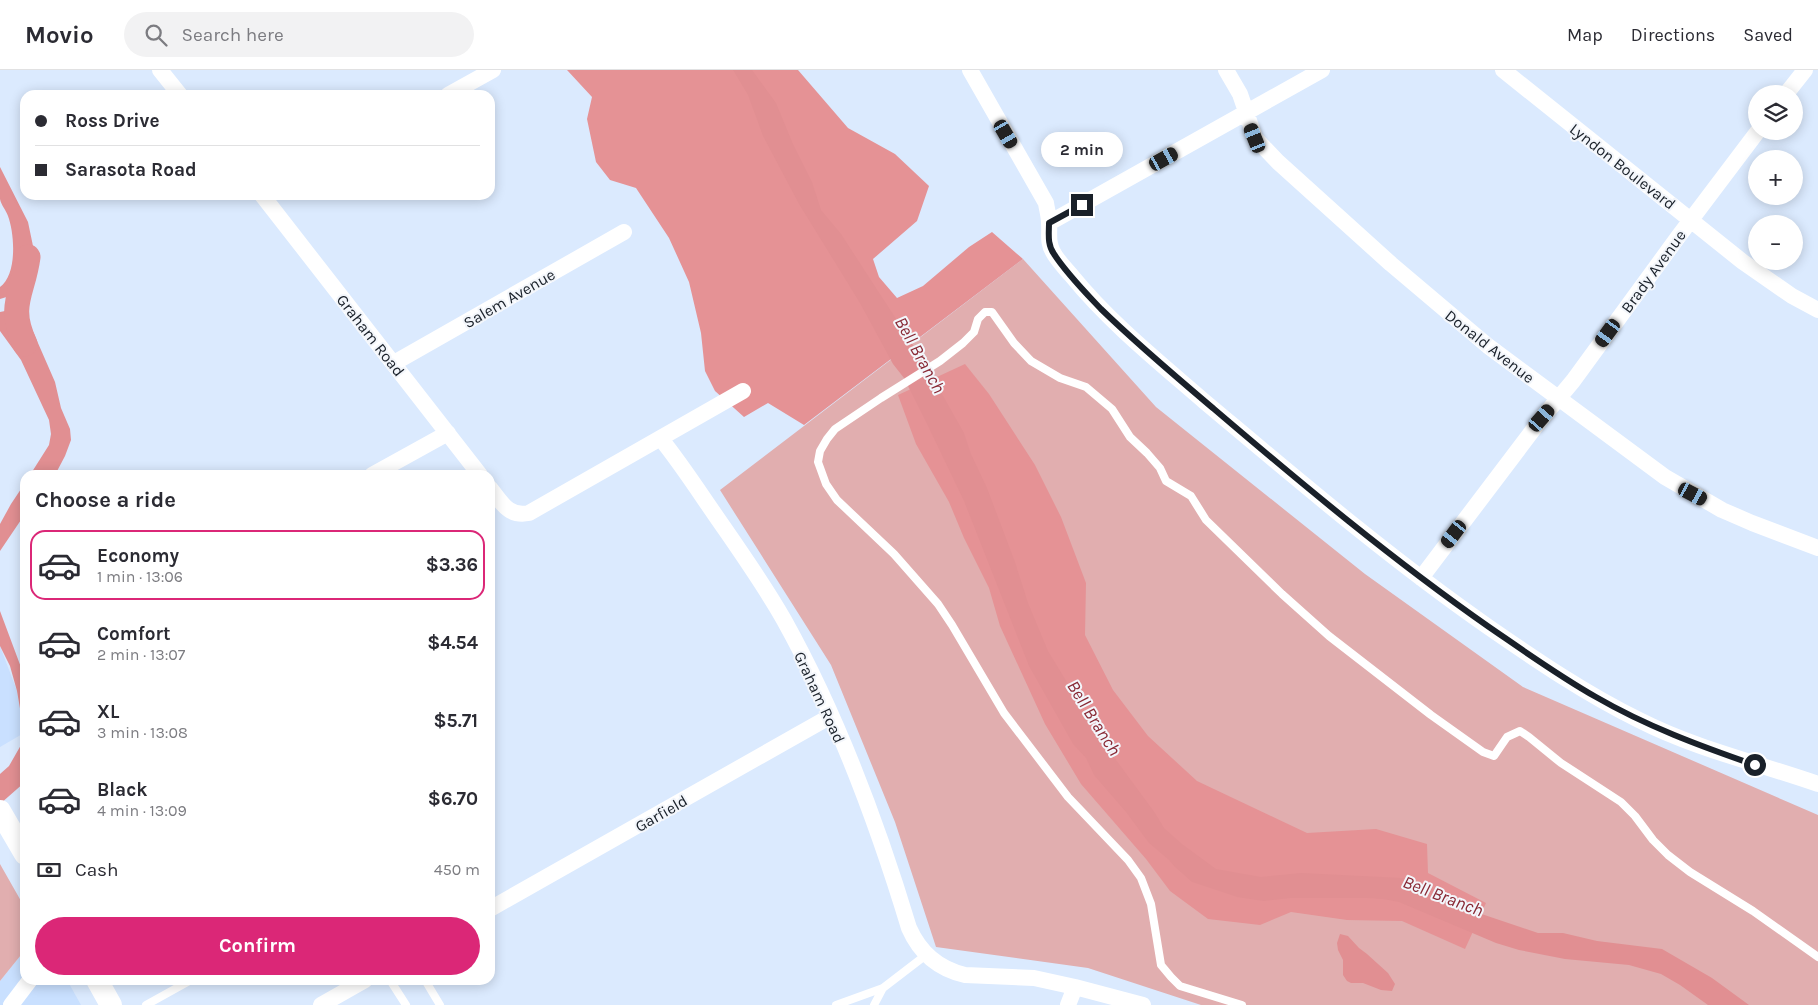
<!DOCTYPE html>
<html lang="en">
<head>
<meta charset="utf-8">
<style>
	body { margin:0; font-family:Karla,sans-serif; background:#f2f2f3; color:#2b2b33; height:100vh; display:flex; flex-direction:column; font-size:19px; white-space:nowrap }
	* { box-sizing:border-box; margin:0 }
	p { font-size:16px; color:#7c7c81 }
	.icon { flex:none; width:28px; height:28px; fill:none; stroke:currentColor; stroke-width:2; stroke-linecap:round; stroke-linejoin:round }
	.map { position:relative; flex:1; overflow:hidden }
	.panel { position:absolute; left:20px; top:400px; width:475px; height:515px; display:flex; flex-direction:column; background:#fff; border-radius:15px; box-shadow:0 2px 12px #0003 }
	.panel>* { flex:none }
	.guide { position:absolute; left:20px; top:20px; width:475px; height:110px; border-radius:15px; box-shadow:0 2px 12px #0003; display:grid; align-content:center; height:110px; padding:0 15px; background:#fff }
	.fabs { position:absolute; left:1748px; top:15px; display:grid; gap:10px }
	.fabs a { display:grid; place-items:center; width:55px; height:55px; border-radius:50%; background:#fff; box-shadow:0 2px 12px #0003; font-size:25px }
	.end { position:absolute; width:22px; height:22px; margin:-11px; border:6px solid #192029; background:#fff; box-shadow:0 0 0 2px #fff }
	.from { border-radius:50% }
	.bubble { position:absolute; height:35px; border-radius:18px; background:#fff; box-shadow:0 2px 12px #0003; font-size:16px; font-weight:700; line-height:35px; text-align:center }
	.car { position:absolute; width:15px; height:30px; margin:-15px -8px; border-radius:6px; box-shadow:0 0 4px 1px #0007; background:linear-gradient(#222 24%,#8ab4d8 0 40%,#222 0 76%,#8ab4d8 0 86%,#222 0) }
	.guide b { display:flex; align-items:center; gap:18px; height:48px; font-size:19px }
	.guide b+b { border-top:1px solid #e1e1e2 }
	.guide i { width:12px; height:12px; background:#2b2b33 }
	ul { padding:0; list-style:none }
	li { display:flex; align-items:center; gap:15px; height:70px; margin:0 10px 8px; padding:0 5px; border:2px solid transparent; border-radius:15px }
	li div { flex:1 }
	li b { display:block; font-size:19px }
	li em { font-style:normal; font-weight:700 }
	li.selected { border-color:#db2777 }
	li>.icon { width:45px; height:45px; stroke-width:1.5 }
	h2 { padding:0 15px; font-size:22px; line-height:60px }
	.pay { display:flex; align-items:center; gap:12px; height:55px; padding:0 15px; font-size:19px }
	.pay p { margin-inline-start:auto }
	.primary-button { display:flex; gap:10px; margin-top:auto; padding:10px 15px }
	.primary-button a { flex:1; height:58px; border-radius:30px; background:#db2777; color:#fff; font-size:20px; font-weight:700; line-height:58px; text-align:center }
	header { display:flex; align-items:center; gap:30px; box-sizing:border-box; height:70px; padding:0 25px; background:#fff; border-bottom:1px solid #e1e1e2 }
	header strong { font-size:24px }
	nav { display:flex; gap:28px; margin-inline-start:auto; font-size:18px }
	.search { width:350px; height:45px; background:#f2f2f3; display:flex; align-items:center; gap:12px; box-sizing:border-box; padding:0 18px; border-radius:28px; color:#7c7c81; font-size:19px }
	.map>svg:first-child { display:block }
</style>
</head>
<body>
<header>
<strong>Movio</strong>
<div class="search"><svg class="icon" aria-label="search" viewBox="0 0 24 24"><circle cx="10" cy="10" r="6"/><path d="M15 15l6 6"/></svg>Search here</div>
<nav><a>Map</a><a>Directions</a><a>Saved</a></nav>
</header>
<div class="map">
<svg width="1818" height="935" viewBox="0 0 1818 935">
	<rect width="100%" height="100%" fill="#dbeafe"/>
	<path fill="#c9e0ff" d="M0 576 17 621 24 663 0 677Z
		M25 880V910H67L81 935H0V911Z"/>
	<path fill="#e1aeaf" d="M1023 189 1156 337 1365 504 1523 617 1818 745V935H1201L1088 898 936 877 895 752 831 595 720 420Z
		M0 794 25 838V880L0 911Z"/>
	<path fill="#e59295" d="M567 0H798L848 58 895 84 929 116 917 151 873 189 879 207 897 228 923 216 969 177 992 162 1023 189 804 355 768 333 744 347 715 321 705 301 701 263 689 212 669 168 636 118 610 110 596 92 587 49 592 27Z
		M965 294 989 324 1035 395 1061 447 1086 513 1085 565 1113 620 1148 666 1197 711 1307 763 1376 759 1427 774 1428 803 1486 833 1465 879 1402 851 1347 850 1291 842 1260 855 1208 849 1170 821 1146 789 1081 714 1045 654 1000 556 989 518 964 468 949 432 916 374 898 325Z"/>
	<path fill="#e18f92" d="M733 0H752L776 33 793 74 812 112 821 140 841 164 924 292 964 363 971 384 987 418 1015 492 1028 533 1048 581 1079 632 1094 660 1155 743 1164 758 1182 774 1216 799 1261 807 1301 803 1402 808 1422 813 1438 821 1446 832 1538 863H1563L1597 871 1662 879 1712 908 1749 935H1708L1680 915 1661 904 1629 895 1565 889 1519 880 1496 873 1399 832 1383 829 1367 828H1291L1264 831 1237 827 1192 812 1175 797 1169 790 1149 773 1126 742 1094 705 1086 688 1073 674 1029 596 964 431 928 356 904 308 893 294 860 233 799 134 763 66 748 25Z
		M0 97 28 152 33 176 34 199 25 217 13 225 0 229V217C17 205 15 165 8 146 6 140 1 135 0 129 0 118 0 107 0 97Z
		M10 240 20 242 31 257 55 312 61 338 70 359 71 370 65 386 55 405H30L49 375 51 364 49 350 21 290 0 261V242Z
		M25 413V444L0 481V454L11 434Z
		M0 541 25 608V712L0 734V704L9 696 25 668 17 621 10 596 0 576Z
		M1340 864 1348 866 1359 878 1367 884 1388 903 1395 914 1392 921 1381 920 1363 913H1351L1347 911 1343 905V890L1338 880 1337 873Z"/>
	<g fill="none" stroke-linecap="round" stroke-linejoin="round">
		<path stroke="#e18f92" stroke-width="25" d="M25 274C7 235 23 224 28 187"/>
		<path stroke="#fff" stroke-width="8" d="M390 910 406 935
			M425 910 440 935
			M146 935 191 910
			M836 935 883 918 926 885
			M874 935 883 918
			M1242 935 1180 916 1171 907 1161 895 1151 834 1141 808 1128 790 1068 727 1004 643 952 555 938 534 894 484 837 430 826 414 818 392 820 381 827 369 835 359 881 328 940 291 963 273 974 262 978 249 985 242H992L1014 273 1031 291 1060 308 1086 317 1112 339 1130 367 1147 383 1160 398 1166 411 1191 426 1206 450 1282 524 1329 566 1431 645 1483 682 1494 686 1507 667 1520 661 1529 667 1561 693 1621 732 1635 746 1653 770 1668 785 1690 802 1753 841 1818 887"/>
		<path stroke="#fff" stroke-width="16" d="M160 0 180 25
			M970 0 1046 133C1047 140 1049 146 1049 153 1050 164 1047 172 1053 182 1057 190 1065 198 1071 205 1110 253 1159 292 1205 332 1297 409 1388 487 1487 556 1536 590 1586 624 1639 650 1696 679 1758 693 1818 714
			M1226 0 1240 24 1255 68 1278 92 1391 194 1488 276 1665 407 1722 440 1752 453 1818 478
			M1503 0 1743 192 1792 226 1818 240
			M1786 24 1805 0
			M448 25 493 0
			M262 125 480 405
			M1049 153 1322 0
			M394 293 624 162
			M661 369C678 390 694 414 709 436 735 474 762 511 784 550 838 647 877 752 909 858 920 883 939 899 965 905L1034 908 1075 917 1143 935
			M372 405 448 363
			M490 418C502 433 508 447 529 443L743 321
			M1421 508 1542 348 1573 311 1678 167 1758 61
			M490 839 831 646
			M11 935 30 910
			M321 935 365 910
			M1068 935 1075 917"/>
		<path stroke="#fff" stroke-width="22" d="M0 741 25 784
			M97 910 111 935"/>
	</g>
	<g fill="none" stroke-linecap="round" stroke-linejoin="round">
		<path stroke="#192029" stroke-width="6" d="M1082 135 1049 153C1049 164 1047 174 1054 184 1067 204 1085 222 1101 239 1137 274 1175 306 1214 339 1303 415 1393 490 1489 557 1524 581 1559 606 1596 627 1646 656 1700 676 1755 695"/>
	</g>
	<g text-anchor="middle" stroke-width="4" stroke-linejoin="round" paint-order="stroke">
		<g font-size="16" fill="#192029" stroke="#f3f6fb">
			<text transform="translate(1623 96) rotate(38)" y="6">Lyndon Boulevard</text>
			<text transform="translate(1653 201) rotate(-54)" y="6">Brady Avenue</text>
			<text transform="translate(509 228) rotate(-30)" y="6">Salem Avenue</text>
			<text transform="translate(371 265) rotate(52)" y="6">Graham Road</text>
			<text transform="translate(1490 276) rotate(38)" y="6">Donald Avenue</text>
			<text transform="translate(820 627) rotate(65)" y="6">Graham Road</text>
			<text transform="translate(661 743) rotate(-30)" y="6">Garfield</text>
		</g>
		<g font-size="18" font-style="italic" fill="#882834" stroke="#f3f6fb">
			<text transform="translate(920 285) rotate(61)" y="6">Bell Branch</text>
			<text transform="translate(1094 648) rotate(58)" y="6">Bell Branch</text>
			<text transform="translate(1443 826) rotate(21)" y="6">Bell Branch</text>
		</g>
	</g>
</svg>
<div class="fabs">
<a><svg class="icon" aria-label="layers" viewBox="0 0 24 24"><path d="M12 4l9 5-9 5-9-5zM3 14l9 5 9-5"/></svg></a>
<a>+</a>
<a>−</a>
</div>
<i class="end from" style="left:1755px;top:695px"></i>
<i class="end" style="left:1082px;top:135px"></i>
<div class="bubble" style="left:1041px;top:62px;width:82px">2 min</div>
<i class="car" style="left:1006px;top:64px;rotate:150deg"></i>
<i class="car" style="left:1255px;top:68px;rotate:338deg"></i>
<i class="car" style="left:1164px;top:89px;rotate:61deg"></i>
<i class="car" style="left:1608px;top:263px;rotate:216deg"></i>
<i class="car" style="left:1542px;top:348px;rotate:41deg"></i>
<i class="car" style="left:1693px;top:424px;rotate:118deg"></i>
<i class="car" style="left:1454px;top:464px;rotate:217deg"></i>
<div class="guide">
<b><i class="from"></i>Ross Drive</b>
<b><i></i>Sarasota Road</b>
</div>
<section class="panel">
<h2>Choose a ride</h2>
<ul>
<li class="selected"><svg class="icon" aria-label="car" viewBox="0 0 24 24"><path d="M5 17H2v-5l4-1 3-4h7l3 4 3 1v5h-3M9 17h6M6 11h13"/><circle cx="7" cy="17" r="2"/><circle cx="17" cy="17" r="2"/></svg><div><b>Economy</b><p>1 min · 13:06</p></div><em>$3.36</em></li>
<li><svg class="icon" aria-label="car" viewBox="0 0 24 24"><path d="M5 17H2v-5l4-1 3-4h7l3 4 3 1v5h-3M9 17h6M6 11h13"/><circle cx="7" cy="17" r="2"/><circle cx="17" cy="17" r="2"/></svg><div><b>Comfort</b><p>2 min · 13:07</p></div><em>$4.54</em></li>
<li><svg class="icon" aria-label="car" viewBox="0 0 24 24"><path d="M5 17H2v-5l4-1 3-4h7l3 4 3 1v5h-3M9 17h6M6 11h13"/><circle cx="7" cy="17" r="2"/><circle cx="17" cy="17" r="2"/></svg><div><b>XL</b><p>3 min · 13:08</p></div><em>$5.71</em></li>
<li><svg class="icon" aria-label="car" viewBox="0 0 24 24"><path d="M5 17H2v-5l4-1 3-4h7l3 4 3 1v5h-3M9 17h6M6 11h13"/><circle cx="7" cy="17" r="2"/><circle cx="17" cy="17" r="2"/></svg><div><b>Black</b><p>4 min · 13:09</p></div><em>$6.70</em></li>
</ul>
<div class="pay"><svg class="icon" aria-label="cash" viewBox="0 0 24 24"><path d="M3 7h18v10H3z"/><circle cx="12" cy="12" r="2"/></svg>Cash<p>450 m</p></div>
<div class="primary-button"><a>Confirm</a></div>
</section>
</div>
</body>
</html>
